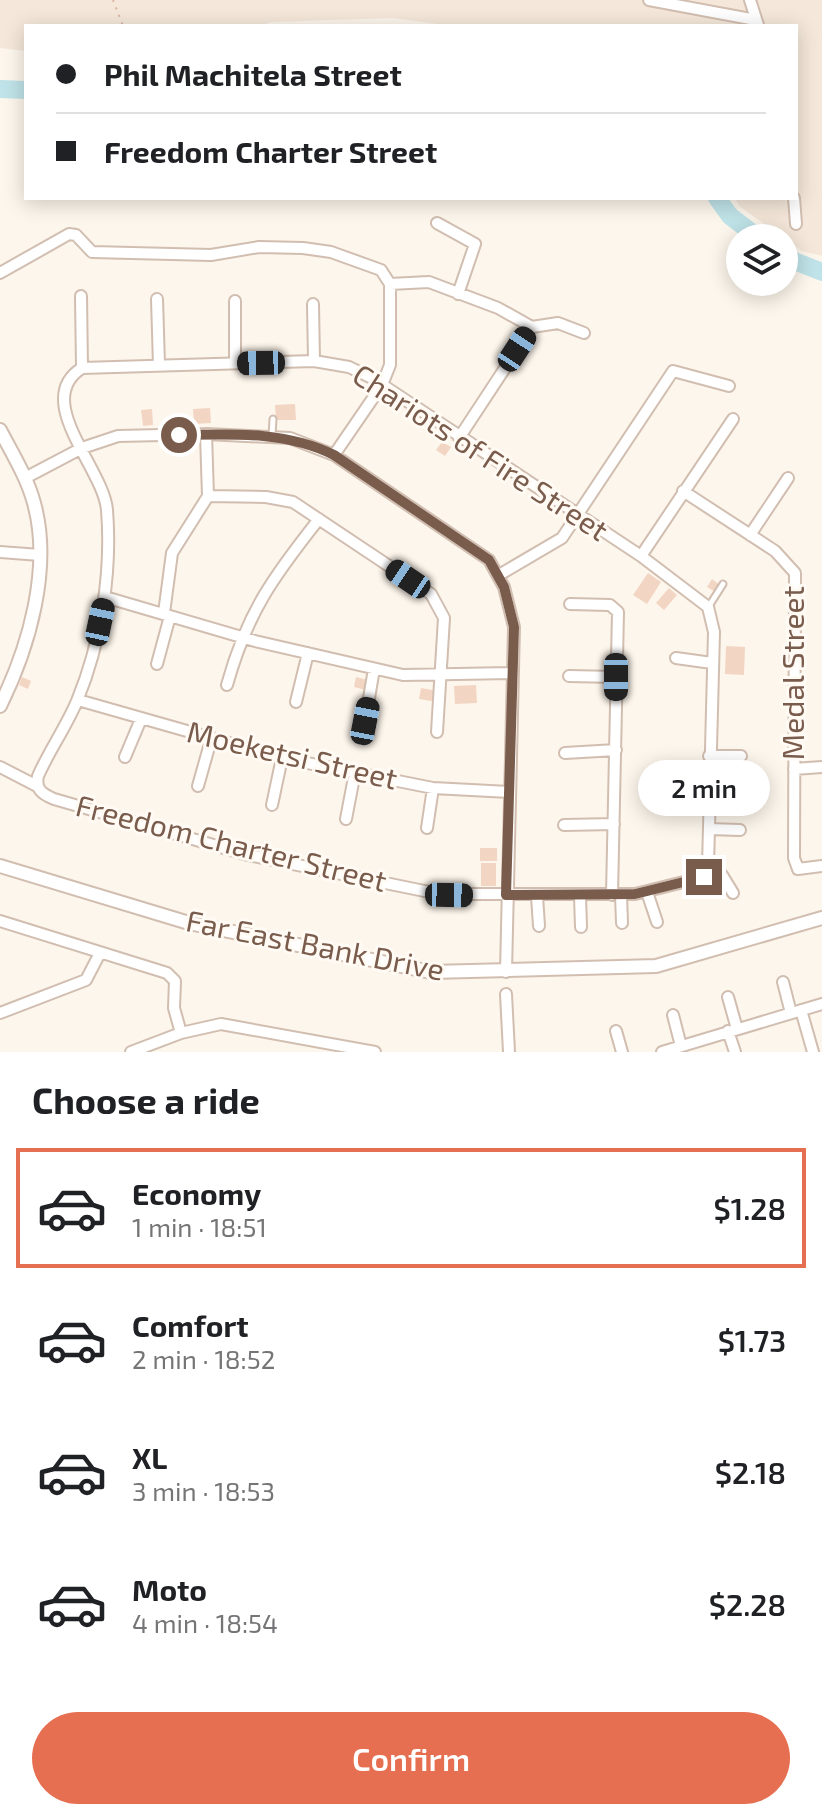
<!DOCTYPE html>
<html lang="en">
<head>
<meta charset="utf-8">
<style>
	body { margin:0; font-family:"Exo 2",sans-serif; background:#f2f2f2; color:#202124; height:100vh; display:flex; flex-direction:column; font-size:30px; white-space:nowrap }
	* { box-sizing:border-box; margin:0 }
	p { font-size:26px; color:#757577 }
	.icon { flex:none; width:44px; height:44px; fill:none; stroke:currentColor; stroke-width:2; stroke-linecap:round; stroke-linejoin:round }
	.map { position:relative; height:1052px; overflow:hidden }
	.drawer { display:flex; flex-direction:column; background:#fff; flex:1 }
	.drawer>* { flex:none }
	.hud { position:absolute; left:24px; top:24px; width:774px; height:176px; border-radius:0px; box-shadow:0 4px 20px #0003; display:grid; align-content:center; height:176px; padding:0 32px; background:#fff }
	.controls { position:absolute; left:726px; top:224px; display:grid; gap:16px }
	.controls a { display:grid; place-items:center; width:72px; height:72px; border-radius:50%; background:#fff; box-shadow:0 4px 20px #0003; font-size:40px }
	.end { position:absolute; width:36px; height:36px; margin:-18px; border:10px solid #7a5c4d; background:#fff; box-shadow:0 0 0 4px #fff }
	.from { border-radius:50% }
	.bubble { position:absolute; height:56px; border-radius:28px; background:#fff; box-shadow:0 4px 20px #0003; font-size:26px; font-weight:600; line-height:56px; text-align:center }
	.car { position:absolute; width:24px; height:48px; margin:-24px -12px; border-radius:10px; box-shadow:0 0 6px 2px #0007; background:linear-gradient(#222 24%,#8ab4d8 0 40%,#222 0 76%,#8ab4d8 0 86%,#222 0) }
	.hud b { display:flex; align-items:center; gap:28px; height:76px; font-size:30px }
	.hud b+b { border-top:2px solid #e0e0e0 }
	.hud i { width:20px; height:20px; background:#202124 }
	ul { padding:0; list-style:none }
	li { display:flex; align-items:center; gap:24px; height:120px; margin:0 16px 12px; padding:0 16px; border:4px solid transparent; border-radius:0px }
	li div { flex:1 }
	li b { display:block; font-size:30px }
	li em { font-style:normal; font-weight:600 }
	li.on { border-color:#e76f51 }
	li>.icon { width:72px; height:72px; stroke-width:1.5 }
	h2 { padding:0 32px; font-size:36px; line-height:96px }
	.button { display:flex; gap:16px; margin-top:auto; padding:16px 32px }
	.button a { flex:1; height:92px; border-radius:48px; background:#e76f51; color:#fff; font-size:32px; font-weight:600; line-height:92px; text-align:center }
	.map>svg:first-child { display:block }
</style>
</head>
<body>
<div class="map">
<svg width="822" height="1052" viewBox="0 0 822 1052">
	<rect width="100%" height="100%" fill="#fdf6ec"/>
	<path fill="#f5e8da" d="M0 0H822V256L802 251 739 206 735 198H796V26H452L392 18 270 22 261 26H26V51L0 48Z"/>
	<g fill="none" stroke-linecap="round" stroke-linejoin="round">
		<path stroke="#bfe3e8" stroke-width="18" d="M0 89 26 90
			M717 198 730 216 759 238
			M784 257 822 272"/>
	</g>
	<path fill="#f3d5c3" d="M295 404 296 420H276L275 405Z
		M210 408 211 423 194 424 193 409Z
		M152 409 153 425 143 426 141 410Z
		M442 442 451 447 445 456 436 450Z
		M648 573 661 582 647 604 633 595Z
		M712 579 721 586 717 593 707 587Z
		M669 588 677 595 664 610 656 603Z
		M726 646 745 647 744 675 725 674Z
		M22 677 31 681 28 689 19 685Z
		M356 677 368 680 366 690 354 687Z
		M476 685 477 703 455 704 454 686Z
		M421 688 439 691 437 702 419 699Z
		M480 848H497V861H480Z
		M481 863H496V886H481Z"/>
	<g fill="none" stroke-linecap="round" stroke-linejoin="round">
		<g stroke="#d1beb0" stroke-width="9">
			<path id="service" d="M272 436 273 419
				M709 606 723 584"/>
		</g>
		<g stroke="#d1beb0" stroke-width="14">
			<path id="minor" d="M649 0 756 20
				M750 0 758 25
				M794 198 796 224
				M437 223 475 244 458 294
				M0 273 69 234 76 235 92 252 211 255 259 247 303 248 331 252 381 270 390 284V365L382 385 334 455
				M390 284 429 282 498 308 532 327 558 323 584 333
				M81 296 82 368
				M157 299 159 365
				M235 301V363
				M313 304 314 361
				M314 361 349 367 372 378 641 556 708 607 714 632 708 866 704 877 635 894H439L248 855 54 799C42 794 35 789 38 776 49 751 66 727 77 701 101 643 112 573 107 510 104 469 31 400 82 368Z
				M459 438 532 327
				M25 478 82 448 118 436 206 434 290 438 334 455 489 560 504 587 514 627 506 972
				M683 491 775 551 795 573 794 858 798 869 822 866
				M208 496 266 497 293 502 431 594 444 618 437 732
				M750 535 788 478
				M0 552 40 555
				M641 556 733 419
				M499 575 562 538 673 371 729 386
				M105 597 255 641 403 675 513 673
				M570 604 610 605 618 612 612 895
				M164 613 172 553 208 496 206 434
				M676 658 712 663
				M157 664 170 616
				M569 676 616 677
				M227 685C247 613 273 577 319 519
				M78 700 282 758 433 788 509 792
				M296 702 308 653
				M365 721 374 669
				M565 753 616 750
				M709 756H741
				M125 757 141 719
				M0 767 37 786
				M794 769 822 767
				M198 786 211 740
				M709 794 741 793
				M272 805 282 758
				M346 819 355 772
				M564 825 614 824
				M427 828 433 788
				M709 829 740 830
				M706 873 722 875 733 893
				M647 892 657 922
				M621 895 622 923
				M537 896 539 926
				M580 896 581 927
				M0 921 167 973 175 981 174 1008 181 1033
				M783 982 791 1013
				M506 994 509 1052
				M728 997 737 1029
				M801 1010 813 1052
				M0 1013 86 980 100 953
				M673 1015 681 1046
				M616 1031 622 1052
				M728 1031 735 1052
				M131 1052 181 1033 221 1024 375 1052
				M662 1052 822 1004"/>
		</g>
		<g stroke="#d1beb0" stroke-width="16">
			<path id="tertiary" d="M0 430C12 453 27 477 34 503 52 568 29 647 0 706
				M0 866 189 923 431 972 656 966 822 918"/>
		</g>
		<path stroke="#d9b8a5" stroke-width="2" stroke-dasharray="2 6" stroke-linecap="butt" d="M113 0 123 26"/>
		<use href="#service" stroke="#fff" stroke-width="5"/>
		<use href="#minor" stroke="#fff" stroke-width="10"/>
		<use href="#tertiary" stroke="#fff" stroke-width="12"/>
	</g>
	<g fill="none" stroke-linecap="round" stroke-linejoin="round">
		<path stroke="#7a5c4d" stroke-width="10" d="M179 435C232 434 286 431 334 455L489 560 504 587 514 627 506 895 635 894 704 877"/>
	</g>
	<g text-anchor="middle" stroke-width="6" stroke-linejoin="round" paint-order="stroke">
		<g font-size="30" fill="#7a5c4d" stroke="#fffaf3">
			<text transform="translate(480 453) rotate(33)" y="10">Chariots of Fire Street</text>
			<text transform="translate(794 673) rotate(-90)" y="10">Medal Street</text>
			<text transform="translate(292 756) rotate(13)" y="10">Moeketsi Street</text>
			<text transform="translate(231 844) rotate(14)" y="10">Freedom Charter Street</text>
			<text transform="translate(315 946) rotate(11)" y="10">Far East Bank Drive</text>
		</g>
	</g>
</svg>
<div class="controls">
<a><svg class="icon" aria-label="layers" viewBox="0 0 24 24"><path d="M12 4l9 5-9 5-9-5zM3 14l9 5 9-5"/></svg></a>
</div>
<i class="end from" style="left:179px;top:435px"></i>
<i class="end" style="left:704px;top:877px"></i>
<div class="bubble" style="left:638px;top:760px;width:132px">2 min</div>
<i class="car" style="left:517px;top:349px;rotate:33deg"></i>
<i class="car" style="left:261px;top:363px;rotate:269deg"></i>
<i class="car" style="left:408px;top:579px;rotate:304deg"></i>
<i class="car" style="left:100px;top:622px;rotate:12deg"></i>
<i class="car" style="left:616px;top:677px;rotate:180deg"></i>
<i class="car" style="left:365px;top:721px;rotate:11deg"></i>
<i class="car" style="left:449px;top:895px;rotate:91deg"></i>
<div class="hud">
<b><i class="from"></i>Phil Machitela Street</b>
<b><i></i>Freedom Charter Street</b>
</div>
</div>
<section class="drawer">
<h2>Choose a ride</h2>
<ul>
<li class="on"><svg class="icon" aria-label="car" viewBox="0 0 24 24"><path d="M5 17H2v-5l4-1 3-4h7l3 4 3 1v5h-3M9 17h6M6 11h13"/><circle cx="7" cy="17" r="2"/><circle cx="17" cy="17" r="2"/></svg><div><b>Economy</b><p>1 min · 18:51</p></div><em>$1.28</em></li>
<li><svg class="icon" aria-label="car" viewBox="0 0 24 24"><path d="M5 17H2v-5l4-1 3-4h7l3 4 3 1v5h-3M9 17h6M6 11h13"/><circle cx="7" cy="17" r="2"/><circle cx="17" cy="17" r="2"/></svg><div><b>Comfort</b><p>2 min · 18:52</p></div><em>$1.73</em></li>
<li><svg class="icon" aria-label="car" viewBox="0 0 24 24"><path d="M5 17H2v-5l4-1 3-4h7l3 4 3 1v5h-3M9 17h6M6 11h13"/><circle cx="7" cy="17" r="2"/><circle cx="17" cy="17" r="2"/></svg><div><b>XL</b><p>3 min · 18:53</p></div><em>$2.18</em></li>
<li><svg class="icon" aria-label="car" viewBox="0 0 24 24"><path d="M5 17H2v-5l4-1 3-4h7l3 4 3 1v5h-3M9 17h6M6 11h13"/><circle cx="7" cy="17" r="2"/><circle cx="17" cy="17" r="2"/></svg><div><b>Moto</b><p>4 min · 18:54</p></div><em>$2.28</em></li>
</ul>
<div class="button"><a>Confirm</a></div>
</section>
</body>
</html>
